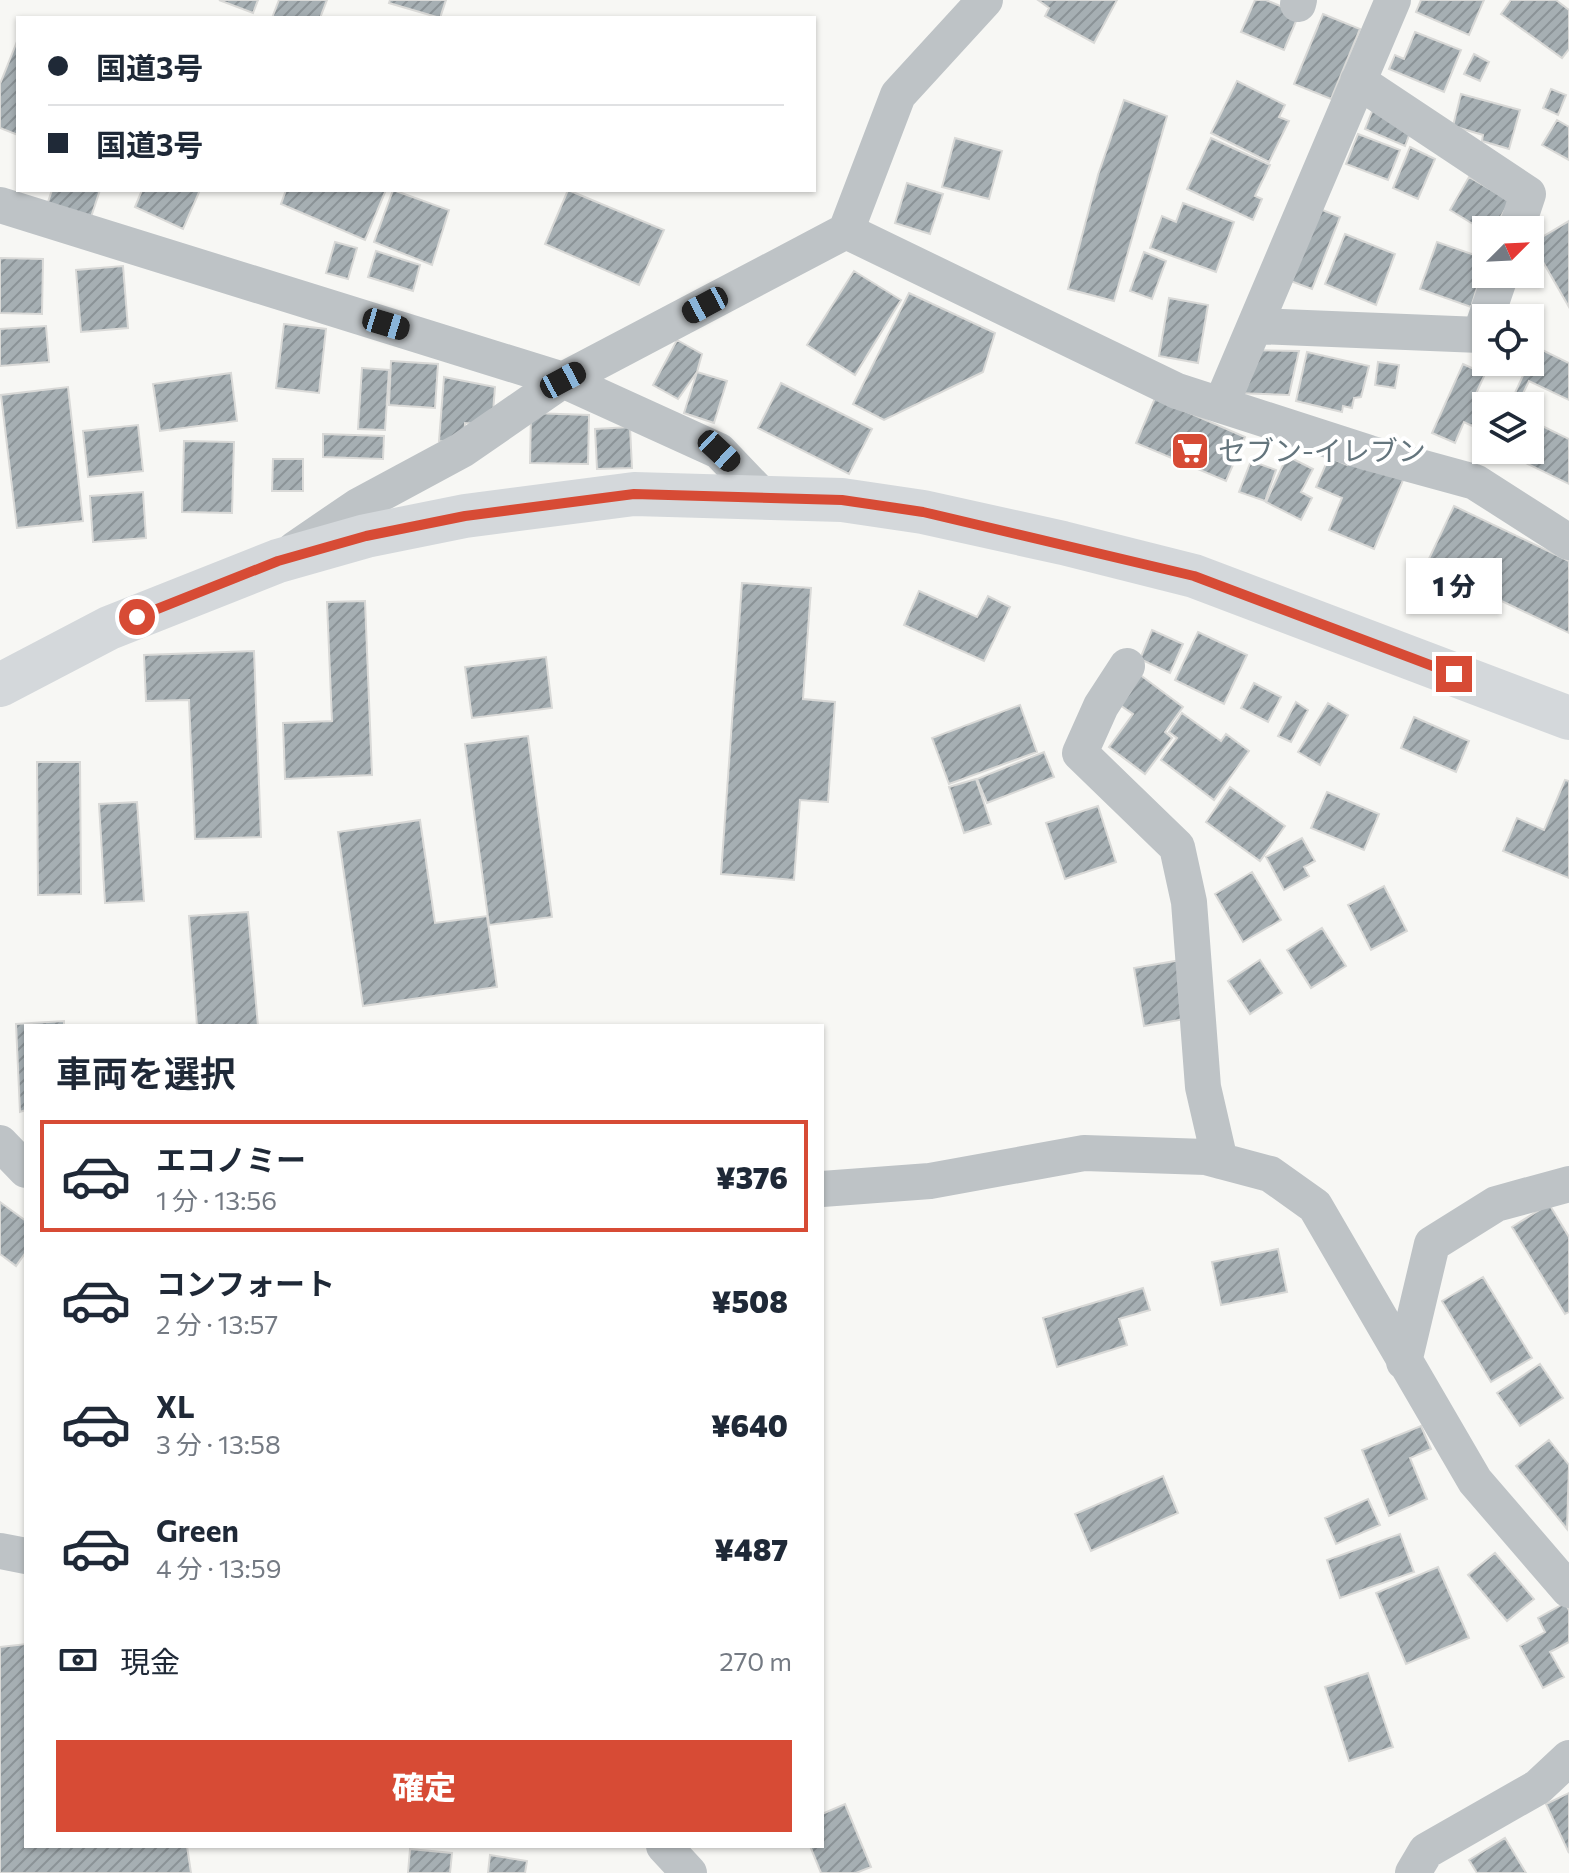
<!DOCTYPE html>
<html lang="ja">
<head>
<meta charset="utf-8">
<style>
	body { margin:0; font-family:Commissioner,"Noto Sans JP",sans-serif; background:#f2f2f3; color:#1f2937; height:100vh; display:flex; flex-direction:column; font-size:30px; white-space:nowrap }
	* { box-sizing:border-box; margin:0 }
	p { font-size:26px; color:#747a83 }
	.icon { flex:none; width:44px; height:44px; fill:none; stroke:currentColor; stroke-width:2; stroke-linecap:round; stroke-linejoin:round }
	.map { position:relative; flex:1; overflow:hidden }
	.sheet { position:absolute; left:24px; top:1024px; width:800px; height:824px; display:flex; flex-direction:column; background:#fff; border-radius:0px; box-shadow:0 2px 6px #0004 }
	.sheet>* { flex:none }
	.guide { position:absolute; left:16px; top:16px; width:800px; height:176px; border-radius:0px; box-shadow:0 2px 6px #0004; display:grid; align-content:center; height:176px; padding:0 32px; background:#fff }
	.needle { width:52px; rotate:66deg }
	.tools { position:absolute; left:1472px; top:216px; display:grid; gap:16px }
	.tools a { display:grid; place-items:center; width:72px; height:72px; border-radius:0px; background:#fff; box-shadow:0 2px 6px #0004; font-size:40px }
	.end { position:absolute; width:36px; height:36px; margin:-18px; border:10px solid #d74b35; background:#fff; box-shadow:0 0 0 4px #fff }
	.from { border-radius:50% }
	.bubble { position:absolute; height:56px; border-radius:0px; background:#fff; box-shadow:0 2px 6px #0004; font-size:26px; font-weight:800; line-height:56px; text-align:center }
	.car { position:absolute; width:24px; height:48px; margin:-24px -12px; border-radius:10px; box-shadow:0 0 6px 2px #0007; background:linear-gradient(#222 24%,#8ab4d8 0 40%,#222 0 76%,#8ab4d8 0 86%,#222 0) }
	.guide b { display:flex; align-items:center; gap:28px; height:76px; font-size:30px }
	.guide b+b { border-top:2px solid #e0e1e3 }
	.guide i { width:20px; height:20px; background:#1f2937 }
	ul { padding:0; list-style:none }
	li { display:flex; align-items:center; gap:24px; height:112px; margin:0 16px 12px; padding:0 16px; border:4px solid transparent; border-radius:0px }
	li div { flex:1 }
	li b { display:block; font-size:30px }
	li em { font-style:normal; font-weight:800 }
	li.selected { border-color:#d74b35 }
	li>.icon { width:72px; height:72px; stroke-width:1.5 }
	h2 { padding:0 32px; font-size:36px; line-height:96px }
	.pay { display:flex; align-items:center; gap:20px; height:88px; padding:0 32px; font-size:30px }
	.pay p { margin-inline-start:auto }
	.cta { display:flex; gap:16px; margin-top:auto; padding:16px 32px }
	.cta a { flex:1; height:92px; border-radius:0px; background:#d74b35; color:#fff; font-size:32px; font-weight:800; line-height:92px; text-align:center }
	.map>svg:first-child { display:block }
</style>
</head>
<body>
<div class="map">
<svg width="1569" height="1873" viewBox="0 0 1569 1873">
	<defs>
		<pattern id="building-hatch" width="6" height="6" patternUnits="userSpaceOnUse" patternTransform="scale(2)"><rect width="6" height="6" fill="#a6afb3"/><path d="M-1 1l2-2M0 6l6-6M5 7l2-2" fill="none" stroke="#8b9397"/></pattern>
	</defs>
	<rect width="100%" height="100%" fill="#f7f7f4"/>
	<path fill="url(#building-hatch)" stroke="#d9d9d7" stroke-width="2" d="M219 0H258L253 13Z
		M279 0H327L320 18H272Z
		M390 0H446L440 18 389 3Z
		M1038 0H1117L1094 43 1045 16 1049 8Z
		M1255 0H1266L1299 14 1284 50 1241 32Z
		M1421 0H1484L1469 35 1416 12Z
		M1511 0H1556L1569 10V49L1562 58 1501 14Z
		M1323 14 1360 29 1331 99 1294 84Z
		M1415 32 1461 50 1444 92 1389 69 1395 55 1404 59Z
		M18 39V135L0 128V84Z
		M1474 54 1489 62 1480 81 1464 74Z
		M1237 81 1285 105 1279 117 1289 121 1269 162 1211 133Z
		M1551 89 1566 95 1558 115 1543 108Z
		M1461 94 1520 110 1509 149 1482 141 1483 135 1453 126Z
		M1124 100 1167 116 1114 301 1068 289 1098 175Z
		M1373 109 1413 125 1405 146 1365 129Z
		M1557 120 1569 127V160L1542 145Z
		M1358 134 1400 150 1388 180 1346 164Z
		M955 138 1002 151 989 199 942 187Z
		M1211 138 1270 165 1255 196 1262 199 1253 220 1187 189Z
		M1410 147 1435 159 1418 199 1393 188Z
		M1469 177 1510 201 1493 230 1486 232 1450 210Z
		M907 183 943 194 930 234 895 223Z
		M52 190H100L89 223 46 208Z
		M142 190H200L183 229 135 207Z
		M286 190H386L365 240 281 204Z
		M393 190 449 210 432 265 374 242Z
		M568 190 664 230 639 285 545 244Z
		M1183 203 1234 222 1216 272 1150 248 1162 216 1176 222Z
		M1305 203 1340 217 1312 289 1277 276Z
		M1569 221V307L1532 243Z
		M1345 234 1395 254 1376 305 1325 284Z
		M335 242 357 248 348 279 326 273Z
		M1437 242 1486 259 1471 307 1420 289Z
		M376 251 420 265 413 291 368 277Z
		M1144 252 1166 261 1152 299 1130 291Z
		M0 258 43 259 42 314 0 313Z
		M123 266 128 328 81 332 76 270Z
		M854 271 901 300 855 375 807 345Z
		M909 293 995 333 983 372 884 420 853 404Z
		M1169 298 1208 305 1198 363 1159 356Z
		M284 324 326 329 319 393 276 388Z
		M46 326 49 362 0 366V329Z
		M677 340 702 354 697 372 678 399 653 385Z
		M1536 347 1569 363V400L1529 381 1517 406H1509Z
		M1244 350 1299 351 1289 395 1235 393Z
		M1307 352 1369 366 1361 397 1354 398 1352 408 1343 406 1342 412 1296 401Z
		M391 361 438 364 435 408 389 405Z
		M1378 362 1399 365 1395 388 1375 385Z
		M1463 364 1485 374 1474 398 1484 403 1472 426 1464 422 1455 443 1432 433Z
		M362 368 389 370 385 430 358 429Z
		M697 372 727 381 714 423 684 413Z
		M231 373 237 421 160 431 153 384Z
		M444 377 495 387 492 425 465 423 464 443 439 441Z
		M781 383 872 429 849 474 758 428Z
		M68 387 83 521 17 528 1 395Z
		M1155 398 1245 437 1226 481 1136 443Z
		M531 413 589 415 588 464 530 463Z
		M1530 420 1569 439V484L1499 450H1530Z
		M138 425 143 471 88 477 83 431Z
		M630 427 632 468 597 469 595 429Z
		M323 434 384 436 383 459 323 457Z
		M184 441 234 442 232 513 182 512Z
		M1353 450 1406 473 1374 549 1329 530 1342 498 1316 487 1329 457 1347 465Z
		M1287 456 1313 469 1301 492 1312 498 1301 520 1266 502Z
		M273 459H303V491H272Z
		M1251 461 1276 470 1265 501 1239 492Z
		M143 492 146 538 93 542 90 496Z
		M1454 506 1569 561V633L1426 565Z
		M742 583 811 588 803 699 835 702 828 802 800 800 794 880 721 874Z
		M919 591 977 617 988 596 1010 607 984 661 904 625Z
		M365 601 372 775 285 779 283 723 332 721 327 602Z
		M1152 630 1183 644 1170 673 1140 659Z
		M1198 632 1247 655 1224 704 1175 680Z
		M254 651 261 837 195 839 189 700 146 701 144 655Z
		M546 657 552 708 472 718 465 667Z
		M1139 674 1183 707 1165 732 1172 738 1145 774 1109 747 1133 714 1117 703Z
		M1254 683 1281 697 1268 722 1241 708Z
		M1296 702 1308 710 1291 742 1278 736Z
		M1328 703 1348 715 1320 765 1298 752Z
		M1020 705 1037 752 949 784 932 738Z
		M1182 713 1221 741 1226 734 1249 751 1214 800 1161 760 1177 738 1169 732Z
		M1414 717 1469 741 1456 772 1401 748Z
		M528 736 552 917 489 925 465 744Z
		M1044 752 1054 777 987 803 977 779Z
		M37 762H80L81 894 38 895Z
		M976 779 991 824 964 833 949 787Z
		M1565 780 1569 781V878L1503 851 1517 818 1544 830Z
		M1230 787 1285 826 1260 861 1206 822Z
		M1327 792 1379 814 1364 850 1311 828Z
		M137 802 144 901 105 903 99 804Z
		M1098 806 1116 862 1065 879 1046 823Z
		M420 820 435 923 487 916 497 987 363 1006 338 832Z
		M1302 838 1315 861 1304 867 1309 876 1284 890 1266 857Z
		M1252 872 1281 920 1243 942 1215 894Z
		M1384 886 1407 931 1371 950 1348 905Z
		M248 912 258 1026H197L189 916Z
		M1322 928 1346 966 1311 988 1287 950Z
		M1181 960 1191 1018 1144 1026 1134 968Z
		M1260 960 1282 993 1250 1014 1228 981Z
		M64 1021V1026H26V1110L20 1112 16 1024Z
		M0 1202 26 1221V1252L16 1266 0 1254Z
		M1549 1204 1569 1237V1312L1565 1314 1512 1227Z
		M1278 1249 1287 1292 1221 1305 1212 1262Z
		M1483 1277 1532 1358 1491 1382 1442 1301Z
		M1143 1288 1150 1310 1119 1319 1127 1345 1057 1367 1043 1318Z
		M1540 1364 1563 1398 1520 1426 1497 1393Z
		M1421 1426 1431 1449 1410 1458 1427 1499 1389 1516 1362 1450Z
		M1549 1440 1569 1465 1567 1529 1516 1466Z
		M1163 1476 1178 1513 1091 1551 1075 1514Z
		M1368 1499 1380 1525 1336 1544 1325 1518Z
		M1400 1534 1414 1572 1340 1598 1327 1560Z
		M1495 1553 1534 1599 1507 1621 1468 1575Z
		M1438 1567 1469 1638 1406 1664 1376 1593Z
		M1565 1603 1569 1610V1642L1550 1652 1564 1677 1543 1688 1520 1646 1545 1632 1538 1618Z
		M26 1644V1846H187L191 1873H0V1647Z
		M1368 1673 1393 1747 1349 1761 1325 1687Z
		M1569 1793V1853L1546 1804Z
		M845 1804 871 1867 856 1873H821L810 1846H822V1814Z
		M1505 1838 1526 1873H1477L1469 1860Z
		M410 1849 452 1853 450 1873H408Z
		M490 1855 527 1861 525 1873H488Z"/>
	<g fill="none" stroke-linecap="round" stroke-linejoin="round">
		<path stroke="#bec3c6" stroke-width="36" d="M1298 4 1299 0
			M1358 81 1528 194 1516 230
			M0 205 563 380 719 451 766 500
			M846 231 1177 391 1369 453 1475 482 1569 542
			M1255 326 1480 335 1501 274
			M1221 405 1393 0
			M295 549 358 506 462 450 563 380 846 231 898 95 985 0
			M1127 666 1101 706 1080 753 1177 847 1189 902 1203 1087 1220 1161
			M0 1143 26 1170
			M822 1189 930 1181 1084 1153 1206 1157 1270 1174 1315 1206 1475 1481 1569 1590
			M1404 1362 1432 1244 1496 1204 1569 1184
			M0 1551 26 1556
			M664 1846 689 1873
			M1413 1873 1426 1851 1538 1787 1569 1758"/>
		<path stroke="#d4d8db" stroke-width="44" d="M0 685 109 628 278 561 366 536 465 516 634 494 842 500 923 512 1063 543 1194 576 1569 718"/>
	</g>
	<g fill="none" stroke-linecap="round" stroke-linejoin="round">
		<path stroke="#d74b35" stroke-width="10" d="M137 617 278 561 366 536 465 516 634 494 842 500 923 512 1194 576 1454 674"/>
	</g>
	<defs>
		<g id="supermarket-square" transform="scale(2)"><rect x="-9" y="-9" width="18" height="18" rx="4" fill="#d74b35" stroke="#fff"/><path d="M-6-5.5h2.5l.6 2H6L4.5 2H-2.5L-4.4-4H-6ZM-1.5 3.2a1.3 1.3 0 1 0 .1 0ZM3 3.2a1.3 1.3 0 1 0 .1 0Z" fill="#fff"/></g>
	</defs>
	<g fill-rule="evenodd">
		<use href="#supermarket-square" x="1190" y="451"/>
	</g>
	<g text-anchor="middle" stroke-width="8" stroke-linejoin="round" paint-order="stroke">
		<g font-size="28" fill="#64757d" stroke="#fff" text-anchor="start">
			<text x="1218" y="461">セブン-イレブン</text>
		</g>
	</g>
</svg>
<div class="tools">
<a><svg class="needle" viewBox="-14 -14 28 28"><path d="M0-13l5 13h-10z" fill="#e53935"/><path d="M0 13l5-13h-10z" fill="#747a83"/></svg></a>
<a><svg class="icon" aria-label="locate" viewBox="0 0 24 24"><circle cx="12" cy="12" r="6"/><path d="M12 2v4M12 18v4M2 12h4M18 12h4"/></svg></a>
<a><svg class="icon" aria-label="layers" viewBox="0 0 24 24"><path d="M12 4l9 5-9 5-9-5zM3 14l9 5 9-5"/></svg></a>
</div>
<i class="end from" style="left:137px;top:617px"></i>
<i class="end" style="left:1454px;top:674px"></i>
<div class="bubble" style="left:1406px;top:558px;width:96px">1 分</div>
<i class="car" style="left:705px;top:305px;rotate:242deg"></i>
<i class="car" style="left:386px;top:324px;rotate:107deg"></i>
<i class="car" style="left:563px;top:380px;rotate:62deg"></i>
<i class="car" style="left:719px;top:451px;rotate:133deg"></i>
<div class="guide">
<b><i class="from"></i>国道3号</b>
<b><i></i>国道3号</b>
</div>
<section class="sheet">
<h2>車両を選択</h2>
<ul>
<li class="selected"><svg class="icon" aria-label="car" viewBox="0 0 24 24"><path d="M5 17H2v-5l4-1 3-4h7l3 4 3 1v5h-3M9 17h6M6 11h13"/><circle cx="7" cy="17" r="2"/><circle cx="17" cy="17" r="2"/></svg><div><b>エコノミー</b><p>1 分 · 13:56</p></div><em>¥376</em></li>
<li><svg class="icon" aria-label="car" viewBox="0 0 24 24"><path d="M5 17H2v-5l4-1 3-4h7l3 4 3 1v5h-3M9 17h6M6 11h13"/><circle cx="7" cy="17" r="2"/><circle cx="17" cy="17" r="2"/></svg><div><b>コンフォート</b><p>2 分 · 13:57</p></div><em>¥508</em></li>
<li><svg class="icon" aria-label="car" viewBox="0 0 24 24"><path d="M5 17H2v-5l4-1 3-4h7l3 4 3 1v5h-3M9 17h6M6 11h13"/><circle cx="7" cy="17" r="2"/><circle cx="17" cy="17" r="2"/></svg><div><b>XL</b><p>3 分 · 13:58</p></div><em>¥640</em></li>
<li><svg class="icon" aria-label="car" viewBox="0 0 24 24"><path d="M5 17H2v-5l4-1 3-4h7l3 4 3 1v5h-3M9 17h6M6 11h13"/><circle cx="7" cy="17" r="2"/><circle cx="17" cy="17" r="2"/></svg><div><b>Green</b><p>4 分 · 13:59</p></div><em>¥487</em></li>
</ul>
<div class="pay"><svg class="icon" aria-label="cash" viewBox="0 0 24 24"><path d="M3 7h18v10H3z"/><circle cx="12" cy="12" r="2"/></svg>現金<p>270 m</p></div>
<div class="cta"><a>確定</a></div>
</section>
</div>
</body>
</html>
